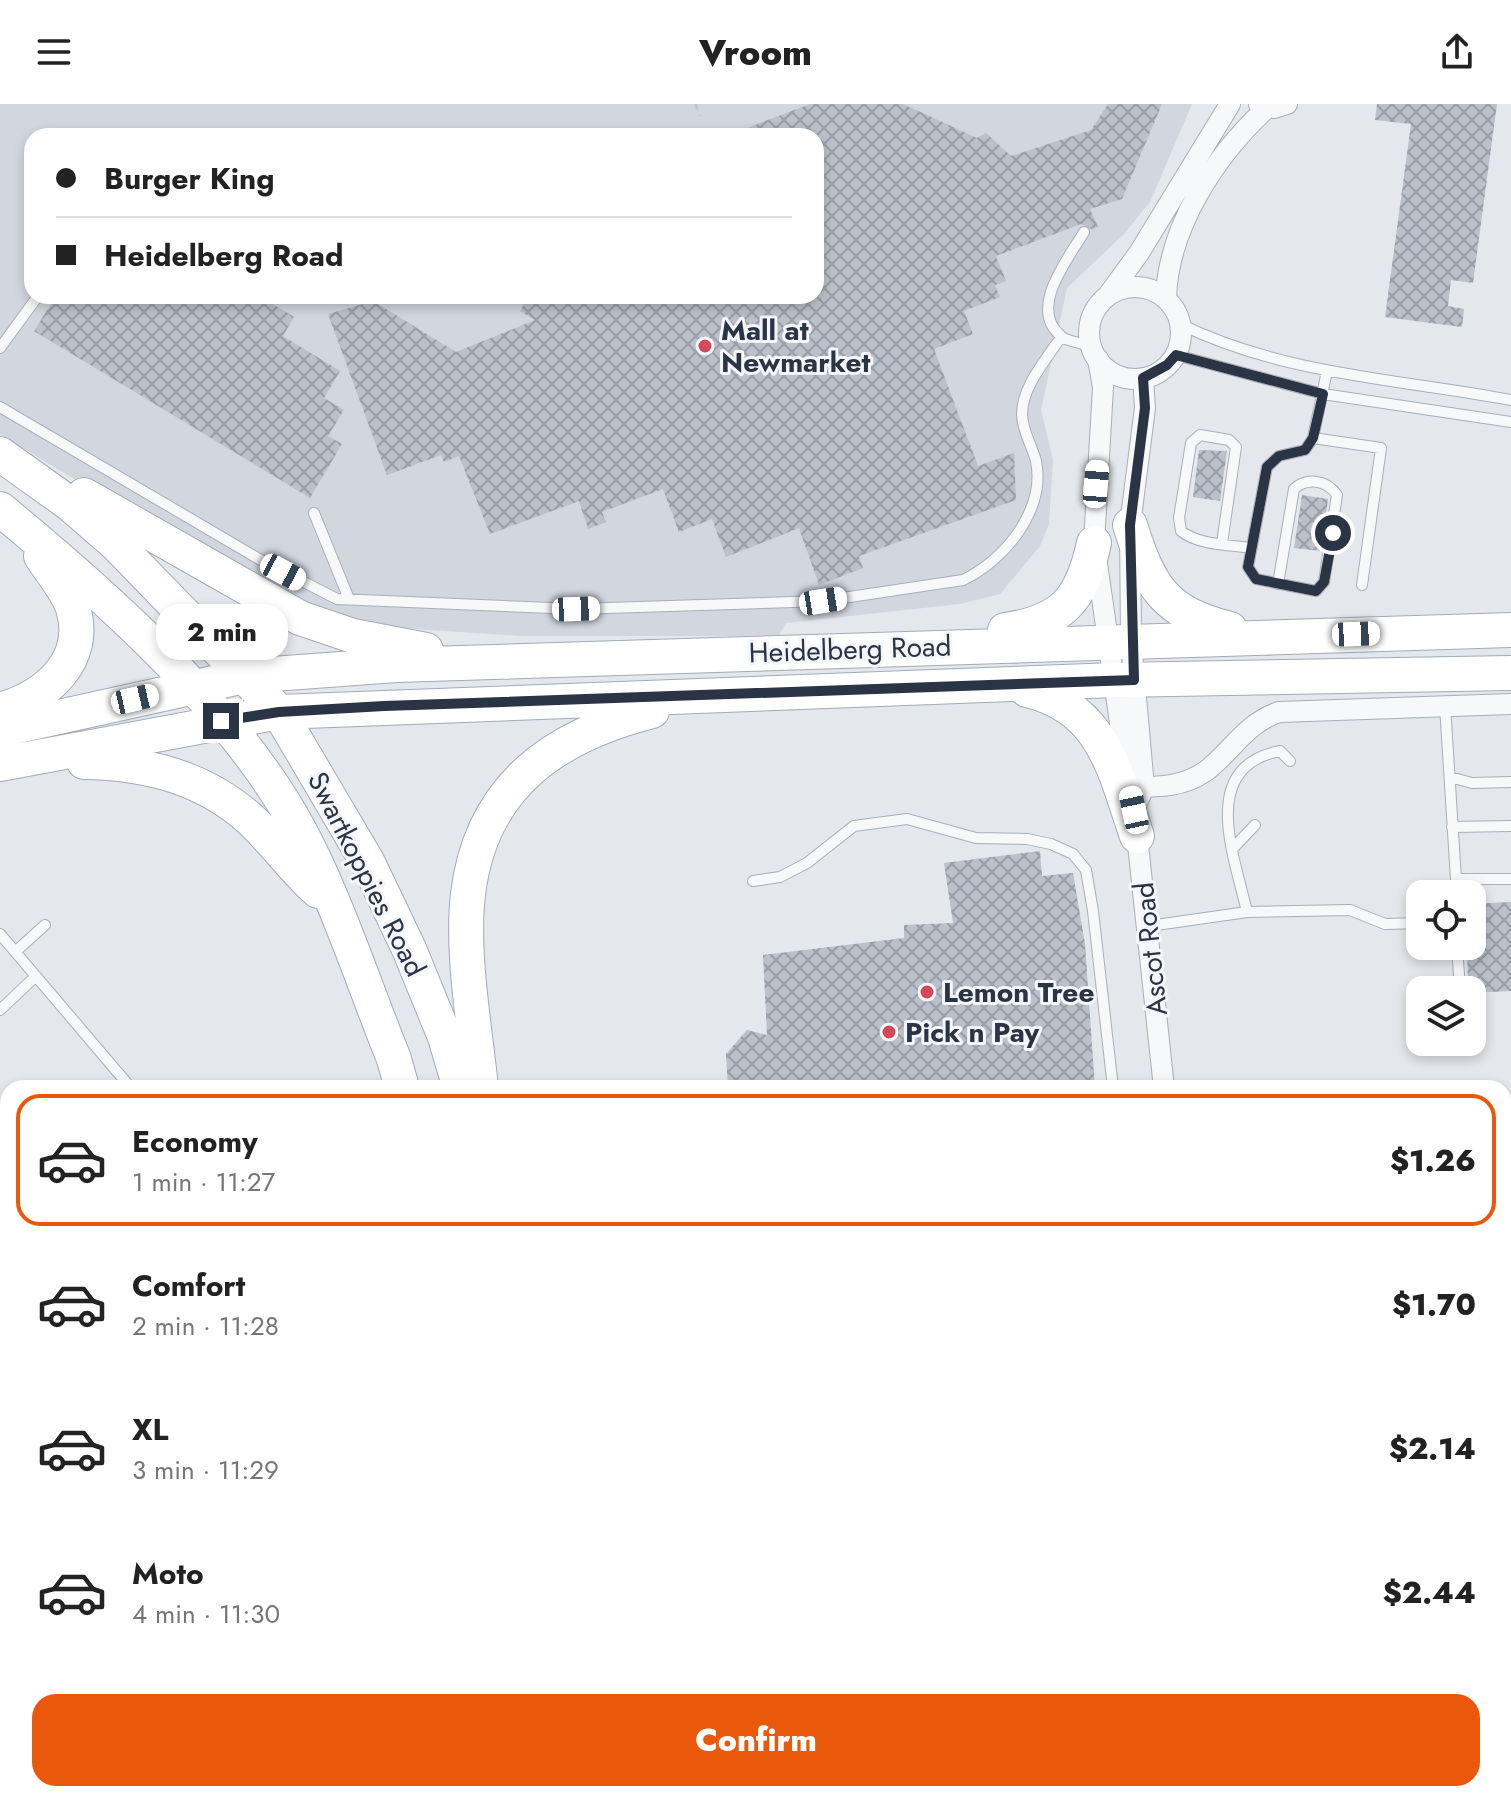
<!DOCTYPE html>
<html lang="en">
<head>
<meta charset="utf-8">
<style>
	body { margin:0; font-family:Jost,sans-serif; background:#f2f2f2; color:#222; height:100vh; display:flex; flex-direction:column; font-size:30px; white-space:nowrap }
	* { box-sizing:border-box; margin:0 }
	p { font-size:26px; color:#767676 }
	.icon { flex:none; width:44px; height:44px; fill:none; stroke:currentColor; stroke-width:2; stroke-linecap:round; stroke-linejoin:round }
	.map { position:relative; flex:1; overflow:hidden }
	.sheet { position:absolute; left:0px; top:976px; width:1512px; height:722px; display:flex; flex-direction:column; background:#fff; border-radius:24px 24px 0 0; box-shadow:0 4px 12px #0003 }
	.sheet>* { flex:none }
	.banner { position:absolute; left:24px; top:24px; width:800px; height:176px; border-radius:24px; box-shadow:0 4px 12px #0003; display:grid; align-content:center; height:176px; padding:0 32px; background:#fff }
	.controls { position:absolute; left:1406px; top:776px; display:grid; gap:16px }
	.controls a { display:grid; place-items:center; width:80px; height:80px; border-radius:16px; background:#fff; box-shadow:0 4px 12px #0003; font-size:40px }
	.end { position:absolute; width:36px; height:36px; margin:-18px; border:10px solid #2b3445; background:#fff; box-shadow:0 0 0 4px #fff }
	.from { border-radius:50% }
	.bubble { position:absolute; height:56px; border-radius:24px; background:#fff; box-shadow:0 4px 12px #0003; font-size:26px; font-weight:800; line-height:56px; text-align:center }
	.car { position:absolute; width:24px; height:48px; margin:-24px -12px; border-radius:10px; box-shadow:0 0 6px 2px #0007; background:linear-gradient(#fff 24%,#345 0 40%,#fff 0 76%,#345 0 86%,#fff 0) }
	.banner b { display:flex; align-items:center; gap:28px; height:76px; font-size:30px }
	.banner b+b { border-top:2px solid #e0e0e0 }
	.banner i { width:20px; height:20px; background:#222 }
	ul { padding:14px 0 0; list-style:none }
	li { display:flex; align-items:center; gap:24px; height:132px; margin:0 16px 12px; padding:0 16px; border:4px solid transparent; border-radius:24px }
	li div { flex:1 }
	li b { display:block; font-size:30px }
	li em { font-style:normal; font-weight:800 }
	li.selected { border-color:#ea580c }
	li>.icon { width:72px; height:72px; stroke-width:1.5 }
	.cta { display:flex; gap:16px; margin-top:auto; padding:16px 32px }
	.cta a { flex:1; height:92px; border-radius:24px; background:#ea580c; color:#fff; font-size:32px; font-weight:800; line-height:92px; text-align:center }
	header { display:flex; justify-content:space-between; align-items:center; height:104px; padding:0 32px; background:#fff; font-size:36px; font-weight:800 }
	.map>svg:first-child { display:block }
</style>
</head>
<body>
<header><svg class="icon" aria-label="menu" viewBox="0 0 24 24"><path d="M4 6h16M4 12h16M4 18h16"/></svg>Vroom<svg class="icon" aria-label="share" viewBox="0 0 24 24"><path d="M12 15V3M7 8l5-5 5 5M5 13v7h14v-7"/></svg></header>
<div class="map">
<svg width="1511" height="1697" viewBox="0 0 1511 1697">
	<defs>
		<pattern id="building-cross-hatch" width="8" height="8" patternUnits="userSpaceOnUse" patternTransform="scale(2)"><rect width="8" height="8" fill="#bbc0ca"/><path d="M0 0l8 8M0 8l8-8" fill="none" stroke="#989da6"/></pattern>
	</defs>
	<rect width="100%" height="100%" fill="#e4e7ec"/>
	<path fill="#d2d6de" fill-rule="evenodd" d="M0 0H1192L1150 98 1124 130 1067 184 1041 306 1053 356 1049 420 1040 442 1000 490 960 500 786 519 779 531 731 532H522L353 521 227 468 0 330ZM32 32H816V192H32Z"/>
	<path fill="url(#building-cross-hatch)" d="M810 0H903L977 34 986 29 1011 52 1091 26 1108 0H1162L1122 95 1090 105 1098 123 1091 125 1081 120 996 152 1006 177 995 181 1000 193 964 207 973 230 934 245 978 362 1014 349 1016 396 859 452 863 464 819 481 799 424 726 453 712 415 679 428 663 385 602 408 606 418 588 425 579 397 490 430 459 352 444 358 441 351 387 371 328 210 373 197 456 248 535 216 520 207 528 192H816V32L729 31Z
		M1377 0H1497L1473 179 1451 176 1448 202 1464 205 1462 223 1385 213 1411 20 1375 16Z
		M56 192H260L294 213 283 232 340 267 324 294 344 306 328 332 342 340 310 394 34 227Z
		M1199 346 1227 347 1220 397 1193 393Z
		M1302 391 1328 395 1321 447 1294 444Z
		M1040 747 1042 772 1073 769 1085 840 1095 984H728L726 950 747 926 767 931 763 851 904 834V821L953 819 944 759Z
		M1511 798V887L1472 889 1468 886 1467 842H1472V800Z"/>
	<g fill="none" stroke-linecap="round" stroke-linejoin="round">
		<g stroke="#a9aeb7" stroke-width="12">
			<path id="lane" d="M1084 128C1069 154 1027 204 1061 232 1067 238 1083 239 1091 242
				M1180 220C1284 271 1399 275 1511 296
				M0 244 38 192
				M1176 251 1323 290 1511 318
				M0 303 259 455 337 495 576 505 823 497 963 476C1004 457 1046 406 1036 357 1032 342 1022 326 1022 310 1022 282 1047 255 1061 233
				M1313 334 1381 344 1362 481
				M314 409 349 495
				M1222 439 1236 343 1229 336 1200 331 1191 339 1179 414 1181 427C1198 441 1230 441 1252 444
				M1278 480 1294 385C1307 373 1327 376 1337 391L1324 478 1316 487 1256 475 1248 463 1267 363 1279 352 1305 346 1313 334 1327 267
				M1445 602 1456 775
				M1450 673 1472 679 1511 678
				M1452 723 1511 722
				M1234 743 1255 721
				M753 777 780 773 807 759 854 722 907 715 976 734 1027 735 1051 740 1073 750 1086 766 1093 807 1113 984
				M1456 790V775H1511
				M1247 808C1235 753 1197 663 1280 647L1290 657
				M1149 822 1247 808 1350 806 1385 820 1420 819
				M0 830 131 984
				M1457 842 1460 886
				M15 848 45 821
				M0 906 36 872
				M0 1067 8 1076
				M0 1213 8 1206
				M1256 1697 1257 1690"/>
		</g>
		<g stroke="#a9aeb7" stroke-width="22">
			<path id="street" d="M1259 0 1274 4 1287 0
				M1089 229a46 46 0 1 1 92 0a46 46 0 1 1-92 0Z
				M1109 190 1139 149 1230 0
				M1166 194C1168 123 1216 50 1268 3
				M1098 255 1103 283 1094 439 1128 674
				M1133 683C1159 683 1183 683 1206 667 1232 647 1246 619 1279 608L1511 600
				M1134 706 1144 683 1131 537 1130 421 1145 304 1143 274
				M1136 722 1164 984
				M0 1318 8 1314
				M1504 1431H1511
				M1504 1517H1511
				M1504 1662 1511 1664
				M22 1697 29 1690
				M399 1697 407 1690"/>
		</g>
		<g stroke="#a9aeb7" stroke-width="32">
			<path id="secondary" d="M1314 1690 1334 1697"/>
		</g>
		<g stroke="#a3abb8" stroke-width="36">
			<path id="primary" d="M0 350 70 400 117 441 279 608 368 759 409 845 445 933 460 984
				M84 391 300 514 353 532 426 546
				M0 405C96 484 217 591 283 698 329 771 361 874 394 955L402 984
				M1130 421C1149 482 1164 509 1230 525
				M1005 526C1063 518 1082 495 1094 439
				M1027 586C1104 604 1114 666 1137 732
				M0 606C46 593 89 557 73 504 67 486 51 468 41 452
				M0 626 245 572 396 561 1511 526
				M84 658C146 659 203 673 250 715 275 738 293 765 318 787
				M0 660 279 608 1115 576 1511 569
				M481 984C475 923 461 850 468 790 481 682 554 632 652 607
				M600 1690 603 1697
				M650 1690 653 1697"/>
		</g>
		<path stroke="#c2c5cb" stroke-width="3" stroke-dasharray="6 6" stroke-linecap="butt" d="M695 0 700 12"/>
		<use href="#lane" stroke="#f7f8fa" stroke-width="10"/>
		<use href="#street" stroke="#f7f8fa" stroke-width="20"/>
		<use href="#secondary" stroke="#fff" stroke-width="30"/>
		<use href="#primary" stroke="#fff" stroke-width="34"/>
	</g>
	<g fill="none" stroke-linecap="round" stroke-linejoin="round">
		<path stroke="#2b3445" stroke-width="10" d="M221 617 279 608 384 602 1134 576 1130 421 1145 304 1143 274 1167 261 1176 251 1323 290 1313 334 1305 346 1279 352 1267 363 1248 463 1256 475 1316 487 1324 478 1333 429"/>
	</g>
	<g fill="#d1495b" stroke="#f4f6f9" stroke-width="3">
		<circle cx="705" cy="242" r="8"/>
		<circle cx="927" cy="888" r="8"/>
		<circle cx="889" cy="928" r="8"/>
	</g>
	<g text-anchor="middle" stroke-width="6" stroke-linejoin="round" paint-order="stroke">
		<g font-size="28" font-weight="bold" fill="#2b3445" stroke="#f4f6f9" text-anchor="start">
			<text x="721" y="236">Mall at<tspan x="721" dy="32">Newmarket</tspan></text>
			<text x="943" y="898">Lemon Tree</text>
			<text x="905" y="938">Pick n Pay</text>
		</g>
		<g font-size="28" fill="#2b3445" stroke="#f4f6f9">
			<text transform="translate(850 545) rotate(-2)" y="10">Heidelberg Road</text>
			<text transform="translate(367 770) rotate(63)" y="10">Swartkoppies Road</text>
			<text transform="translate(1150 845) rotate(-96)" y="10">Ascot Road</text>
		</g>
	</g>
</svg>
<div class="controls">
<a><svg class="icon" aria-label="locate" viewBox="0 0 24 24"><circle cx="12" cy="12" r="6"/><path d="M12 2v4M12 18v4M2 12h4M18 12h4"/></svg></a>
<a><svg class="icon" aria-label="layers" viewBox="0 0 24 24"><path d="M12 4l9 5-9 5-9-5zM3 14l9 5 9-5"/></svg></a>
</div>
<i class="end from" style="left:1333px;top:429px"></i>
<i class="end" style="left:221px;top:617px"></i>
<div class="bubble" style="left:156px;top:500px;width:132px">2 min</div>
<i class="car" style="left:1096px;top:380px;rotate:5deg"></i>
<i class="car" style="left:283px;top:468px;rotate:118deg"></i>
<i class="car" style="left:823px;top:497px;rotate:81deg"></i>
<i class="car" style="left:576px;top:505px;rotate:88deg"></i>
<i class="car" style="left:1356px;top:530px;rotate:88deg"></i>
<i class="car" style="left:135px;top:595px;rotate:77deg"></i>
<i class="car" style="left:1134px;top:706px;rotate:348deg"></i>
<div class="banner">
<b><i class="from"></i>Burger King</b>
<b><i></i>Heidelberg Road</b>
</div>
<section class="sheet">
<ul>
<li class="selected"><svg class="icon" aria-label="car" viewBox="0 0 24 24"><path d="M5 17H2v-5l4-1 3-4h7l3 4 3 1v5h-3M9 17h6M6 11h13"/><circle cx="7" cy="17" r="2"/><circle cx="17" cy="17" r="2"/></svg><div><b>Economy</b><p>1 min · 11:27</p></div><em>$1.26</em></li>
<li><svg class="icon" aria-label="car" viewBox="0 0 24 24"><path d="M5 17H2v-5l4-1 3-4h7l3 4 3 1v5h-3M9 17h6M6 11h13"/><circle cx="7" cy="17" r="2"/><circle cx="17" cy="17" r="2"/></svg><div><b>Comfort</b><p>2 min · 11:28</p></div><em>$1.70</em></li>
<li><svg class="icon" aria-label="car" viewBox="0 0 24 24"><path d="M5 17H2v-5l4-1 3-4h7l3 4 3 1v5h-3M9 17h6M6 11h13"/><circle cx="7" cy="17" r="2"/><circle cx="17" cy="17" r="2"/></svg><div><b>XL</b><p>3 min · 11:29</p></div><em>$2.14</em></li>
<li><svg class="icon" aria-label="car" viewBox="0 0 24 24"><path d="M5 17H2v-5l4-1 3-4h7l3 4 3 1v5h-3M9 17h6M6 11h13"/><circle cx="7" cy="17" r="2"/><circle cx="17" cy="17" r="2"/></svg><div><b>Moto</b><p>4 min · 11:30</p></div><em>$2.44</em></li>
</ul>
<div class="cta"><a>Confirm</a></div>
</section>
</div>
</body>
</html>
